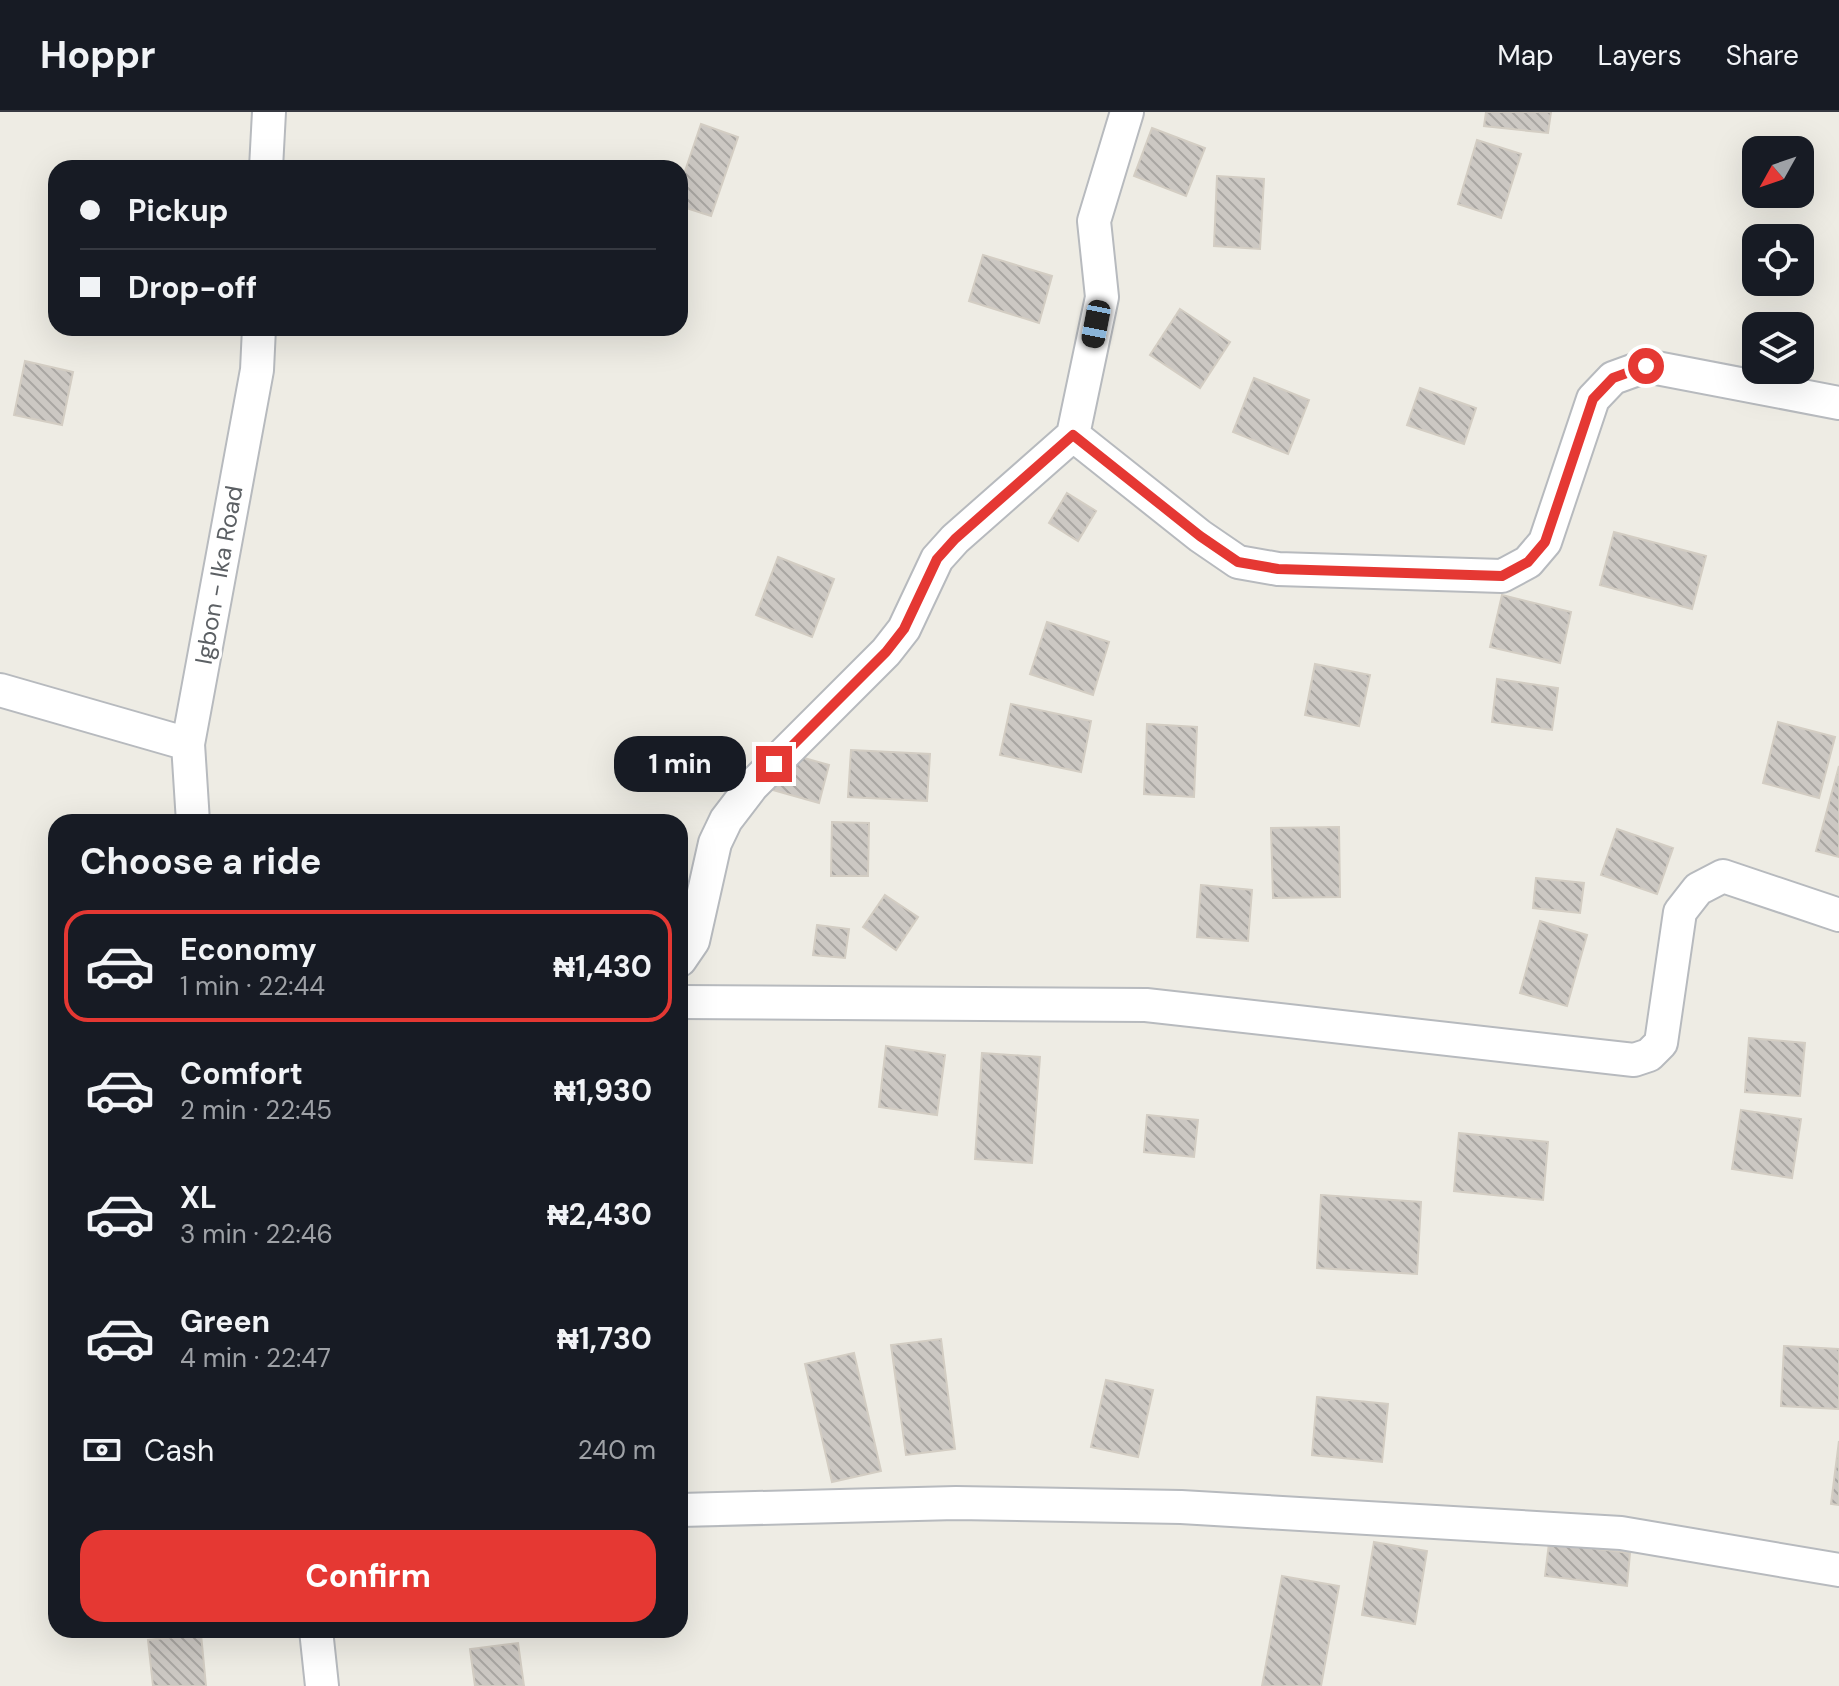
<!DOCTYPE html>
<html lang="en">
<head>
<meta charset="utf-8">
<style>
	body { margin:0; font-family:"DM Sans",sans-serif; background:#20242c; color:#f1f3f6; height:100vh; display:flex; flex-direction:column; font-size:30px; white-space:nowrap }
	* { box-sizing:border-box; margin:0 }
	p { font-size:26px; color:#9ea1a6 }
	.icon { flex:none; width:44px; height:44px; fill:none; stroke:currentColor; stroke-width:2; stroke-linecap:round; stroke-linejoin:round }
	.map { position:relative; flex:1; overflow:hidden }
	.panel { position:absolute; left:48px; top:702px; width:640px; height:824px; display:flex; flex-direction:column; background:#171b24; border-radius:24px; box-shadow:0 8px 32px #0002 }
	.panel>* { flex:none }
	.banner { position:absolute; left:48px; top:48px; width:640px; height:176px; border-radius:24px; box-shadow:0 8px 32px #0002; display:grid; align-content:center; height:176px; padding:0 32px; background:#171b24 }
	.needle { width:52px; rotate:230deg }
	.tools { position:absolute; left:1742px; top:24px; display:grid; gap:16px }
	.tools a { display:grid; place-items:center; width:72px; height:72px; border-radius:16px; background:#171b24; box-shadow:0 8px 32px #0002; font-size:40px }
	.end { position:absolute; width:36px; height:36px; margin:-18px; border:10px solid #e53833; background:#fff; box-shadow:0 0 0 4px #fff }
	.from { border-radius:50% }
	.bubble { position:absolute; height:56px; border-radius:24px; background:#171b24; box-shadow:0 8px 32px #0002; font-size:26px; font-weight:700; line-height:56px; text-align:center }
	.car { position:absolute; width:24px; height:48px; margin:-24px -12px; border-radius:10px; box-shadow:0 0 6px 2px #0007; background:linear-gradient(#222 24%,#8ab4d8 0 40%,#222 0 76%,#8ab4d8 0 86%,#222 0) }
	.banner b { display:flex; align-items:center; gap:28px; height:76px; font-size:30px }
	.banner b+b { border-top:2px solid #363941 }
	.banner i { width:20px; height:20px; background:#f1f3f6 }
	ul { padding:0; list-style:none }
	li { display:flex; align-items:center; gap:24px; height:112px; margin:0 16px 12px; padding:0 16px; border:4px solid transparent; border-radius:24px }
	li div { flex:1 }
	li b { display:block; font-size:30px }
	li em { font-style:normal; font-weight:700 }
	li.current { border-color:#e53833 }
	li>.icon { width:72px; height:72px; stroke-width:1.5 }
	h2 { padding:0 32px; font-size:36px; line-height:96px }
	.pay { display:flex; align-items:center; gap:20px; height:88px; padding:0 32px; font-size:30px }
	.pay p { margin-inline-start:auto }
	.action { display:flex; gap:16px; margin-top:auto; padding:16px 32px }
	.action a { flex:1; height:92px; border-radius:24px; background:#e53833; color:#fff; font-size:32px; font-weight:700; line-height:92px; text-align:center }
	header { display:flex; align-items:center; gap:48px; box-sizing:border-box; height:112px; padding:0 40px; background:#171b24; border-bottom:2px solid #363941 }
	header strong { font-size:38px }
	nav { display:flex; gap:44px; margin-inline-start:auto; font-size:28px }
	.map>svg:first-child { display:block }
</style>
</head>
<body>
<header>
<strong>Hoppr</strong>
<nav><a>Map</a><a>Layers</a><a>Share</a></nav>
</header>
<div class="map">
<svg width="1839" height="1574" viewBox="0 0 1839 1574">
	<defs>
		<pattern id="building-back-hatch" width="6" height="6" patternUnits="userSpaceOnUse" patternTransform="scale(2)"><rect width="6" height="6" fill="#ccc8c3"/><path d="M-1 5l2 2M0 0l6 6M5-1l2 2" fill="none" stroke="#a9a6a2"/></pattern>
	</defs>
	<rect width="100%" height="100%" fill="#eeece4"/>
	<path fill="url(#building-back-hatch)" stroke="#d3cdc3" stroke-width="2" d="M1486 0H1551L1548 21 1484 14Z
		M701 12 738 25 711 104 680 94V74Z
		M1152 16 1205 36 1186 84 1134 64Z
		M1477 28 1521 42 1501 106 1458 92Z
		M1217 64 1264 67 1260 137 1214 134Z
		M983 143 1052 164 1039 211 969 189Z
		M1180 197 1230 230 1200 276 1150 243Z
		M25 249 73 260 62 313 14 303Z
		M1254 266 1309 288 1288 342 1233 320Z
		M1420 276 1476 296 1464 332 1407 313Z
		M1067 381 1096 399 1078 429 1049 411Z
		M1614 420 1706 444 1692 497 1600 473Z
		M778 445 834 467 812 525 756 503Z
		M1502 483 1571 500 1560 551 1490 535Z
		M1047 510 1109 530 1093 583 1030 562Z
		M1315 552 1370 563 1359 614 1305 603Z
		M1497 567 1558 576 1552 618 1492 610Z
		M1011 592 1091 609 1081 660 1000 643Z
		M1778 610 1835 625 1819 686 1763 671Z
		M1147 612 1197 615 1194 685 1144 682Z
		M851 638 930 642 927 689 848 685Z
		M783 640 829 653 819 691 773 678Z
		M1839 654V745L1816 739Z
		M832 710 869 711 868 764H831Z
		M1339 715 1340 785 1273 786 1271 716Z
		M1617 717 1673 736 1657 782 1601 763Z
		M1536 766 1584 771 1580 801 1533 796Z
		M1201 773 1252 778 1248 829 1197 825Z
		M885 783 918 805 896 838 863 815Z
		M1540 809 1587 823 1567 894 1520 881Z
		M817 813 849 817 845 846 813 843Z
		M1749 926 1805 931 1800 984 1745 980Z
		M886 934 945 943 937 1003 879 995Z
		M982 941 1040 945 1032 1051 975 1047Z
		M1741 998 1801 1007 1792 1066 1732 1057Z
		M1147 1003 1198 1008 1194 1045 1144 1040Z
		M1459 1021 1548 1030 1543 1088 1454 1079Z
		M1321 1083 1421 1090 1417 1162 1317 1156Z
		M941 1227 955 1337 906 1343 891 1233Z
		M1784 1234 1839 1237V1297L1781 1294Z
		M854 1241 881 1359 832 1370 805 1252Z
		M1106 1268 1153 1278 1138 1345 1091 1335Z
		M1317 1285 1388 1292 1382 1350 1312 1343Z
		M1839 1329V1393L1831 1392Z
		M1374 1430 1427 1439 1415 1512 1362 1503Z
		M1549 1431 1630 1441 1627 1474 1545 1464Z
		M1282 1464 1339 1474 1321 1574H1262Z
		M201 1522 206 1574H153L148 1528Z
		M518 1531 524 1574H475L470 1537Z"/>
	<g fill="none" stroke-linecap="round" stroke-linejoin="round">
		<g stroke="#b7babe" stroke-width="36">
			<path id="minor" d="M266 56 269 0
				M1073 323 1200 424 1238 450 1278 457 1502 464 1528 450 1545 430 1593 287 1613 266 1646 254 1839 291
				M0 578 188 632
				M193 710 188 632 257 258 259 216
				M680 848 693 829 715 731 726 708 752 674 886 540 904 517 937 447 955 427 1073 323 1102 185 1094 109 1127 0
				M680 890 1146 893 1634 948 1649 943 1661 931 1680 800 1698 777 1723 764 1839 803
				M680 1398 956 1391 1181 1395 1621 1421 1839 1458
				M316 1518 322 1574"/>
		</g>
		<use href="#minor" stroke="#fff" stroke-width="32"/>
	</g>
	<g fill="none" stroke-linecap="round" stroke-linejoin="round">
		<path stroke="#e53833" stroke-width="10" d="M774 652 886 540 904 517 937 447 955 427 1073 323 1200 424 1238 450 1278 457 1502 464 1528 450 1545 430 1593 287 1613 266 1646 254"/>
	</g>
	<g text-anchor="middle" stroke-width="6" stroke-linejoin="round" paint-order="stroke">
		<g font-size="24" fill="#5c6064" stroke="#fff">
			<text transform="translate(219 463) rotate(-80)" y="8">Igbon - Ika Road</text>
		</g>
	</g>
</svg>
<div class="tools">
<a><svg class="needle" viewBox="-14 -14 28 28"><path d="M0-13l5 13h-10z" fill="#e53935"/><path d="M0 13l5-13h-10z" fill="#9ea1a6"/></svg></a>
<a><svg class="icon" aria-label="locate" viewBox="0 0 24 24"><circle cx="12" cy="12" r="6"/><path d="M12 2v4M12 18v4M2 12h4M18 12h4"/></svg></a>
<a><svg class="icon" aria-label="layers" viewBox="0 0 24 24"><path d="M12 4l9 5-9 5-9-5zM3 14l9 5 9-5"/></svg></a>
</div>
<i class="end from" style="left:1646px;top:254px"></i>
<i class="end" style="left:774px;top:652px"></i>
<div class="bubble" style="left:614px;top:624px;width:132px">1 min</div>
<i class="car" style="left:1096px;top:212px;rotate:191deg"></i>
<div class="banner">
<b><i class="from"></i>Pickup</b>
<b><i></i>Drop-off</b>
</div>
<section class="panel">
<h2>Choose a ride</h2>
<ul>
<li class="current"><svg class="icon" aria-label="car" viewBox="0 0 24 24"><path d="M5 17H2v-5l4-1 3-4h7l3 4 3 1v5h-3M9 17h6M6 11h13"/><circle cx="7" cy="17" r="2"/><circle cx="17" cy="17" r="2"/></svg><div><b>Economy</b><p>1 min · 22:44</p></div><em>₦1,430</em></li>
<li><svg class="icon" aria-label="car" viewBox="0 0 24 24"><path d="M5 17H2v-5l4-1 3-4h7l3 4 3 1v5h-3M9 17h6M6 11h13"/><circle cx="7" cy="17" r="2"/><circle cx="17" cy="17" r="2"/></svg><div><b>Comfort</b><p>2 min · 22:45</p></div><em>₦1,930</em></li>
<li><svg class="icon" aria-label="car" viewBox="0 0 24 24"><path d="M5 17H2v-5l4-1 3-4h7l3 4 3 1v5h-3M9 17h6M6 11h13"/><circle cx="7" cy="17" r="2"/><circle cx="17" cy="17" r="2"/></svg><div><b>XL</b><p>3 min · 22:46</p></div><em>₦2,430</em></li>
<li><svg class="icon" aria-label="car" viewBox="0 0 24 24"><path d="M5 17H2v-5l4-1 3-4h7l3 4 3 1v5h-3M9 17h6M6 11h13"/><circle cx="7" cy="17" r="2"/><circle cx="17" cy="17" r="2"/></svg><div><b>Green</b><p>4 min · 22:47</p></div><em>₦1,730</em></li>
</ul>
<div class="pay"><svg class="icon" aria-label="cash" viewBox="0 0 24 24"><path d="M3 7h18v10H3z"/><circle cx="12" cy="12" r="2"/></svg>Cash<p>240 m</p></div>
<div class="action"><a>Confirm</a></div>
</section>
</div>
</body>
</html>
